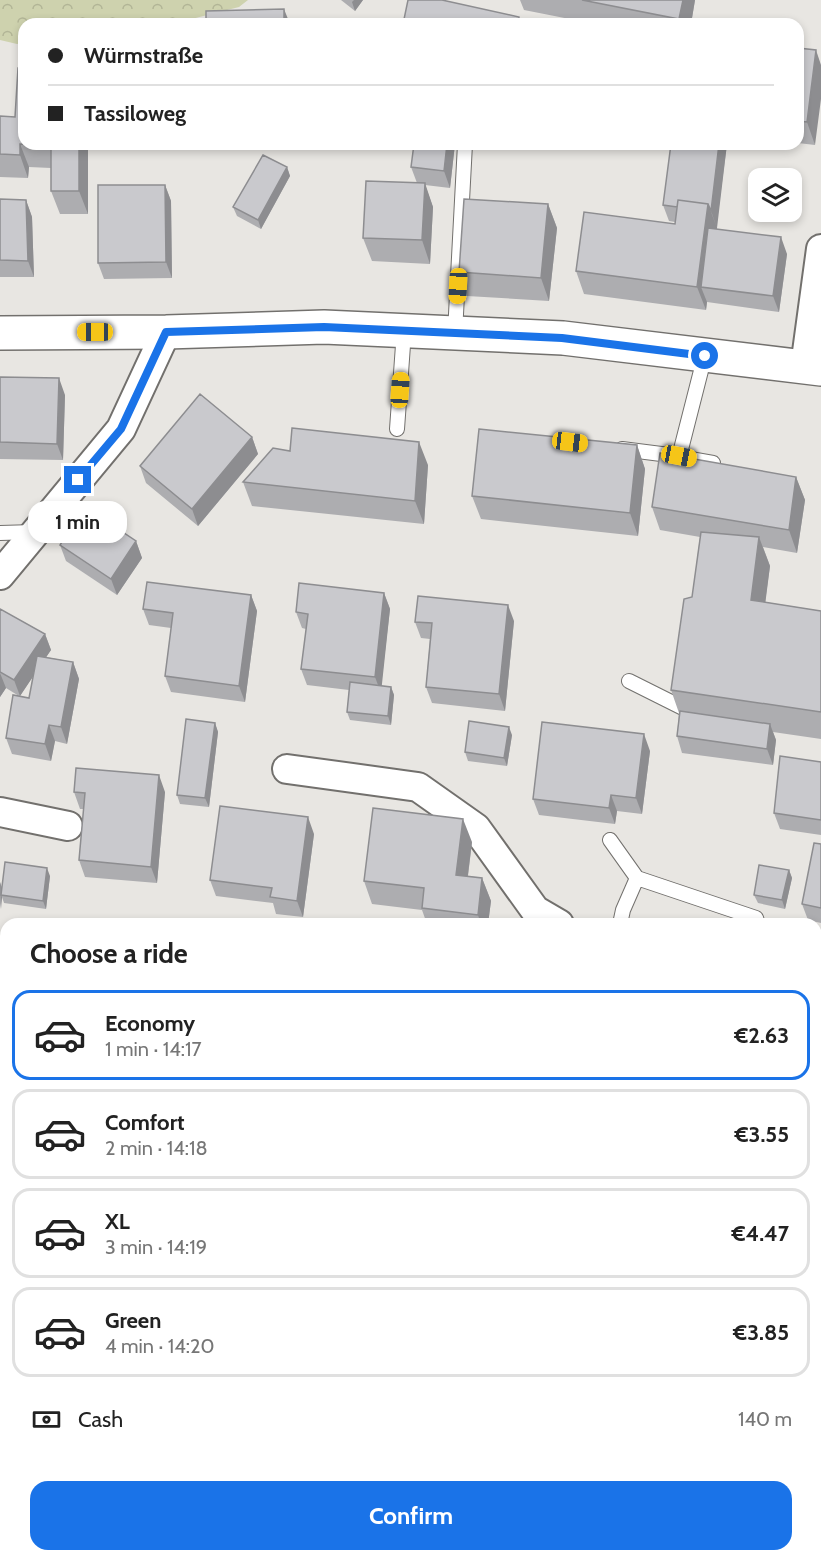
<!DOCTYPE html>
<html lang="en">
<head>
<meta charset="utf-8">
<style>
	body { margin:0; font-family:Cabin,sans-serif; background:#f6f6f6; color:#222; height:100vh; display:flex; flex-direction:column; font-size:22px; white-space:nowrap }
	* { box-sizing:border-box; margin:0 }
	p { font-size:20px; color:#767676 }
	.icon { flex:none; width:33px; height:33px; fill:none; stroke:currentColor; stroke-width:2; stroke-linecap:round; stroke-linejoin:round }
	.map { position:relative; flex:1; overflow:hidden }
	.drawer { position:absolute; left:0px; top:918px; width:822px; height:644px; display:flex; flex-direction:column; background:#fff; border-radius:18px 18px 0 0; box-shadow:0 3px 9px #0003 }
	.drawer>* { flex:none }
	.banner { position:absolute; left:18px; top:18px; width:786px; height:132px; border-radius:18px; box-shadow:0 3px 9px #0003; display:grid; align-content:center; height:132px; padding:0 30px; background:#fff }
	.buttons { position:absolute; left:748px; top:168px; display:grid; gap:12px }
	.buttons a { display:grid; place-items:center; width:54px; height:54px; border-radius:12px; background:#fff; box-shadow:0 3px 9px #0003; font-size:30px }
	.end { position:absolute; width:27px; height:27px; margin:-14px; border:8px solid #1a73e8; background:#fff; box-shadow:0 0 0 3px #fff }
	.from { border-radius:50% }
	.bubble { position:absolute; height:42px; border-radius:18px; background:#fff; box-shadow:0 3px 9px #0003; font-size:20px; font-weight:700; line-height:42px; text-align:center }
	.car { position:absolute; width:18px; height:36px; margin:-18px -9px; border-radius:8px; box-shadow:0 0 4px 2px #0007; background:linear-gradient(#f5c518 24%,#345 0 40%,#f5c518 0 76%,#345 0 86%,#f5c518 0) }
	.banner b { display:flex; align-items:center; gap:21px; height:57px; font-size:22px }
	.banner b+b { border-top:2px solid #e0e0e0 }
	.banner i { width:15px; height:15px; background:#222 }
	ul { padding:0; list-style:none }
	li { display:flex; align-items:center; gap:18px; height:90px; margin:0 12px 9px; padding:0 18px; border:3px solid #e0e0e0; border-radius:18px }
	li div { flex:1 }
	li b { display:block; font-size:22px }
	li em { font-style:normal; font-weight:700 }
	li.on { border-color:#1a73e8 }
	li>.icon { width:54px; height:54px; stroke-width:1.5 }
	h2 { padding:0 30px; font-size:27px; line-height:72px }
	.pay { display:flex; align-items:center; gap:15px; height:66px; padding:0 30px; font-size:22px }
	.pay p { margin-inline-start:auto }
	.cta { display:flex; gap:12px; margin-top:auto; padding:12px 30px }
	.cta a { flex:1; height:69px; border-radius:18px; background:#1a73e8; color:#fff; font-size:24px; font-weight:700; line-height:69px; text-align:center }
	.map>svg:first-child { display:block }
</style>
</head>
<body>
<div class="map">
<svg width="821" height="1561" viewBox="0 0 821 1561">
	<defs>
		<pattern id="forest-crowns" width="20" height="18" patternUnits="userSpaceOnUse" patternTransform="scale(1.5)"><rect width="20" height="18" fill="#ced2ae"/><path d="M2 6a3 3 0 1 1 6 0M12 15a3 3 0 1 1 6 0" fill="none" stroke="#b2b596"/></pattern>
	</defs>
	<rect width="100%" height="100%" fill="#e8e6e2"/>
	<path fill="url(#forest-crowns)" d="M0 0H248L239 7 172 24H24V43L17 44 0 40Z"/>
	<g fill="none" stroke-linecap="round" stroke-linejoin="round">
		<g stroke="#72706d" stroke-width="16">
			<path id="service" d="M455 333 465 144
				M705 355 679 457 713 463
				M397 429 404 331
				M622 449 677 456
				M0 533 34 532
				M629 681 683 708
				M610 840 637 878 756 918 758 924
				M620 924 623 910 637 878"/>
		</g>
		<g stroke="#72706d" stroke-width="32">
			<path id="minor" d="M805 367 821 249
				M0 575 121 429 166 332
				M287 769 418 787 476 828 535 910 559 924
				M0 812 68 826
				M816 966 821 967
				M0 1094 6 1095
				M816 1482 821 1483
				M0 1523H6"/>
		</g>
		<g stroke="#72706d" stroke-width="36">
			<path id="secondary" d="M0 333 166 332 324 327 563 338 821 369
				M816 1342 821 1326
				M754 1561 755 1556"/>
		</g>
		<use href="#service" stroke="#fff" stroke-width="14"/>
		<use href="#minor" stroke="#fff" stroke-width="28"/>
		<use href="#secondary" stroke="#fff" stroke-width="33"/>
	</g>
	<path fill="#adadb0" fill-rule="evenodd" d="M341 0H363L355 11Z
		M520 0H695L691 24H595L524 10Z
		M798 48 815 145 798 143Z
		M0 116 24 144H88V214H60L51 191V168L29 167 28 178 0 177Z
		M455 144 450 188 425 185 433 207 430 264 372 261 363 238 417 183 411 167Z
		M671 144H727L716 229 787 254 779 312 707 302 706 310 584 294 576 271 675 224V222L669 221 663 205Z
		M287 167 290 176 261 229 237 216 233 207Z
		M165 185 171 201 172 278 104 279 98 263Z
		M0 199 26 200 32 217 34 277H0Z
		M548 204 557 228 549 301 467 296 459 272Z
		M0 377 65 395 63 460 0 459Z
		M252 437 258 454 198 526 146 483 140 466Z
		M637 445 645 469 638 536 481 519 472 496Z
		M428 465 424 524 252 506 243 482Z
		M796 477 805 500 797 553 763 547 770 566 765 602 821 611V739L773 732 776 740 773 765 682 753 677 736 679 713 671 690 692 597 700 537 660 530 652 507Z
		M136 541 142 558 117 595 66 561 60 545Z
		M384 593 390 609 381 686 391 687 394 695 391 725 350 720 347 712 349 690 307 685 301 669 306 629 302 628 296 612Z
		M251 595 257 611 245 702 171 692 165 676 171 628 149 625 143 609Z
		M0 609 45 634 51 650 46 657 73 662 79 679 67 744 55 741 51 761 12 754 6 738 19 696 6 688 0 697ZM33 676 29 698 20 696Z
		M514 621 505 711 432 703 426 687 430 639 421 638 415 622Z
		M215 723 218 732 209 807 180 804 177 795Z
		M512 735 507 766 468 761 465 752Z
		M650 751 642 814 617 811 615 824 539 815 533 799Z
		M821 762V835L780 829 774 813Z
		M74 792H165L157 883 85 877 79 860 84 809H80Z
		M314 834 303 917 276 914 273 903 216 896 210 880Z
		M472 842 468 876 482 878 491 901 488 924H427L422 910 372 904 364 881Z
		M821 844V923L808 920 802 904Z
		M789 870 792 878 785 909 758 903 754 895Z
		M50 876 46 909 4 903 2 897 0 909V882L2 888Z
		M816 1004 821 1005V1031L816 1030Z
		M0 1152H6V1208L1 1195 2 1191H0Z
		M0 1380H6V1457L0 1458Z"/>
	<path fill="#8d8d90" d="M354 0H363L355 11 352 2Z
		M683 0H695L691 24H681L679 19Z
		M284 9 290 24H284Z
		M816 50 821 65V99L815 145 807 122Z
		M20 144 29 167 28 178 20 155Z
		M79 144H88V214L79 191Z
		M447 144H455L450 188 444 171Z
		M719 144H727L717 228 711 211Z
		M287 167 290 176 261 229 258 220Z
		M425 183 433 207 430 264 422 240Z
		M165 185 171 201 172 278 166 262Z
		M26 200 32 217 34 277 28 261Z
		M548 204 557 228 549 301 541 278Z
		M708 204 717 228 709 288 701 287 707 302 706 310 697 287Z
		M781 237 787 254 779 312 773 296Z
		M59 378 65 395 63 460 57 444Z
		M252 437 258 454 198 526 192 509Z
		M419 442 428 465 424 524 415 501Z
		M637 445 645 469 638 536 630 513Z
		M796 477 805 500 797 553 789 530Z
		M759 537 770 566 762 629 751 600Z
		M136 541 142 558 117 595 111 579Z
		M384 593 390 609 381 693 375 677Z
		M251 595 257 611 245 702 239 686Z
		M508 605 514 621 505 711 499 694Z
		M45 634 51 650 20 696 14 680Z
		M73 662 79 679 67 744 61 727Z
		M0 673 6 688 0 697Z
		M391 687 394 695 391 725 388 716Z
		M215 723 218 732 209 807 205 798Z
		M770 724 776 740 773 765 767 749Z
		M49 725 55 741 51 761 45 744Z
		M509 727 512 735 507 766 504 758Z
		M644 734 650 751 642 814 636 798Z
		M159 775 165 792 157 883 151 867Z
		M611 795 617 811 615 824 609 808Z
		M308 817 314 834 303 917 297 901Z
		M463 819 472 842 465 898 456 875Z
		M47 868 50 876 46 909 43 901Z
		M789 870 792 878 785 909 782 900Z
		M482 878 491 901 488 924H481L478 915Z
		M0 882 2 889 1 895 2 897 1 909Z
		M79 1556H85V1561H79Z
		M557 1556H561L563 1561H556Z
		M690 1556H695L697 1561H690Z"/>
	<path fill="#c9c9cd" stroke="#8d8d90" stroke-width="1.5" d="M408 0H442L519 17 518 24H403Z
		M582 0H683L679 19Z
		M284 9V24H206V11Z
		M798 48 816 50 807 122 798 121Z
		M18 68H24V144H79V191H51V146L20 144V155L0 154V116L15 117Z
		M414 144H447L444 171 411 167Z
		M671 144H719L711 211 708 204 678 200 677 207 663 205Z
		M263 155 287 167 258 220 233 207Z
		M366 181 425 183 422 240 363 238Z
		M98 185H165L166 262 98 263Z
		M0 199 26 200 28 261 0 260Z
		M464 199 548 204 541 278 459 272Z
		M678 200 708 204 697 287 576 271 584 212 675 224Z
		M708 228 781 237 773 296 701 287Z
		M0 377 59 378 57 444 0 442Z
		M200 394 252 437 192 509 140 466Z
		M292 428 419 442 415 501 243 482 273 448 290 451Z
		M479 429 637 445 630 513 472 496Z
		M660 453 796 477 789 530 652 507Z
		M85 507 136 541 111 579 60 545Z
		M701 532 759 537 751 600 821 611V712L671 690 684 599 692 597Z
		M147 582 251 595 239 686 165 676 173 613 143 609Z
		M299 583 384 593 375 677 301 669 308 614 296 612Z
		M418 596 508 605 499 694 426 687 432 623 415 622Z
		M0 609 45 634 14 680 0 672Z
		M37 656 73 662 61 727 49 725 45 744 6 738 13 695 29 698Z
		M350 682 391 687 388 716 347 712Z
		M680 711 770 724 767 749 677 736Z
		M186 719 215 723 205 798 177 795Z
		M469 721 509 727 504 758 465 752Z
		M542 722 644 734 636 798 611 795 609 808 533 799Z
		M780 756 821 762V820L774 813Z
		M76 768 159 775 151 867 79 860 85 793 74 792Z
		M220 806 308 817 297 901 270 897 272 888 210 880Z
		M373 808 463 819 456 875 482 878 478 915 422 908 424 888 364 881Z
		M814 843 821 844V908L802 904Z
		M5 862 47 868 43 901 1 895Z
		M759 865 789 870 782 900 754 895Z
		M493 922 508 924H492Z
		M816 1004 821 1005V1023L816 1022Z
		M0 1152H6V1196L1 1195 5 1175H0Z
		M0 1380H6V1441H0Z
		M821 1531V1561H819L814 1559 815 1556H816V1550Z
		M0 1542H6V1556H14V1561H0Z
		M14 1556H79V1561H14Z
		M463 1556H498V1561H463Z
		M498 1556H557L556 1561H498Z
		M592 1556H634V1561H592Z
		M655 1556H690V1561H655Z"/>
	<g fill="none" stroke-linecap="round" stroke-linejoin="round">
		<path stroke="#1a73e8" stroke-width="8" d="M78 480 121 429 166 332 324 327 562 338 705 356"/>
	</g>
</svg>
<div class="buttons">
<a><svg class="icon" aria-label="layers" viewBox="0 0 24 24"><path d="M12 4l9 5-9 5-9-5zM3 14l9 5 9-5"/></svg></a>
</div>
<i class="end from" style="left:705px;top:356px"></i>
<i class="end" style="left:78px;top:480px"></i>
<div class="bubble" style="left:28px;top:501px;width:99px">1 min</div>
<i class="car" style="left:458px;top:286px;rotate:183deg"></i>
<i class="car" style="left:95px;top:332px;rotate:270deg"></i>
<i class="car" style="left:400px;top:390px;rotate:4deg"></i>
<i class="car" style="left:570px;top:442px;rotate:97deg"></i>
<i class="car" style="left:679px;top:456px;rotate:101deg"></i>
<div class="banner">
<b><i class="from"></i>Würmstraße</b>
<b><i></i>Tassiloweg</b>
</div>
<section class="drawer">
<h2>Choose a ride</h2>
<ul>
<li class="on"><svg class="icon" aria-label="car" viewBox="0 0 24 24"><path d="M5 17H2v-5l4-1 3-4h7l3 4 3 1v5h-3M9 17h6M6 11h13"/><circle cx="7" cy="17" r="2"/><circle cx="17" cy="17" r="2"/></svg><div><b>Economy</b><p>1 min · 14:17</p></div><em>€2.63</em></li>
<li><svg class="icon" aria-label="car" viewBox="0 0 24 24"><path d="M5 17H2v-5l4-1 3-4h7l3 4 3 1v5h-3M9 17h6M6 11h13"/><circle cx="7" cy="17" r="2"/><circle cx="17" cy="17" r="2"/></svg><div><b>Comfort</b><p>2 min · 14:18</p></div><em>€3.55</em></li>
<li><svg class="icon" aria-label="car" viewBox="0 0 24 24"><path d="M5 17H2v-5l4-1 3-4h7l3 4 3 1v5h-3M9 17h6M6 11h13"/><circle cx="7" cy="17" r="2"/><circle cx="17" cy="17" r="2"/></svg><div><b>XL</b><p>3 min · 14:19</p></div><em>€4.47</em></li>
<li><svg class="icon" aria-label="car" viewBox="0 0 24 24"><path d="M5 17H2v-5l4-1 3-4h7l3 4 3 1v5h-3M9 17h6M6 11h13"/><circle cx="7" cy="17" r="2"/><circle cx="17" cy="17" r="2"/></svg><div><b>Green</b><p>4 min · 14:20</p></div><em>€3.85</em></li>
</ul>
<div class="pay"><svg class="icon" aria-label="cash" viewBox="0 0 24 24"><path d="M3 7h18v10H3z"/><circle cx="12" cy="12" r="2"/></svg>Cash<p>140 m</p></div>
<div class="cta"><a>Confirm</a></div>
</section>
</div>
</body>
</html>
